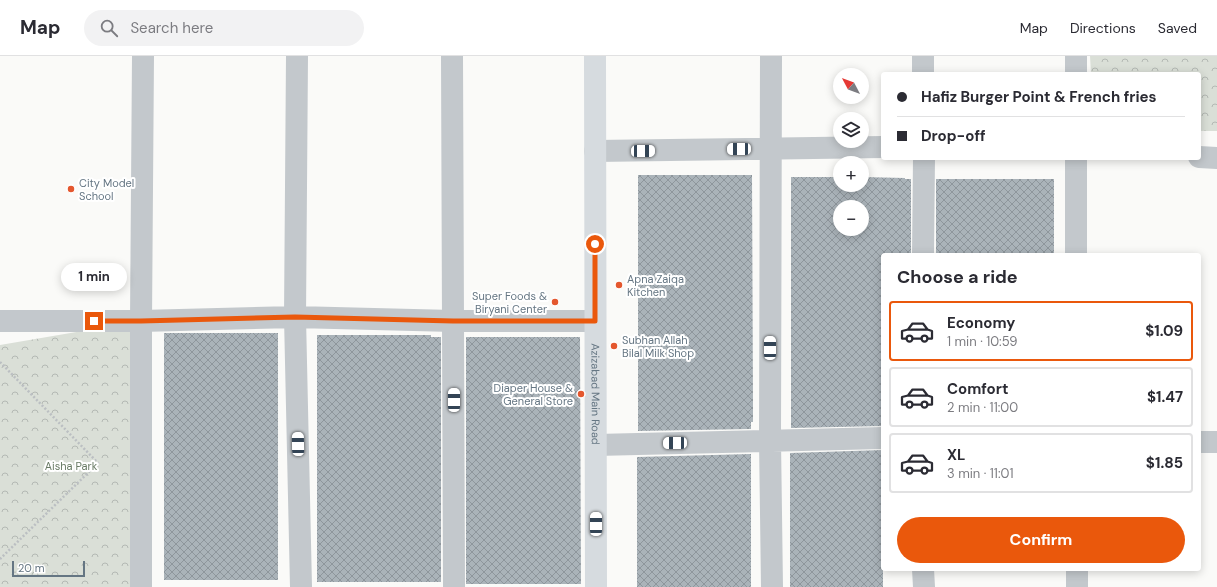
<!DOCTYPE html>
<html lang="en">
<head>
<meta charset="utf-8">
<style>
	body { margin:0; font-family:"DM Sans",sans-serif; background:#f2f2f3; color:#2b2b33; height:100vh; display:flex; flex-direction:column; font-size:15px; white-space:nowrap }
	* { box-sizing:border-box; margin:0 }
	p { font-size:13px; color:#7c7c81 }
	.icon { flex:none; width:22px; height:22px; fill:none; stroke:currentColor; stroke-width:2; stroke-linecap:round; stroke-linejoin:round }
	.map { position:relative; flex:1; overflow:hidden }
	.side { position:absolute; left:881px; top:197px; width:320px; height:318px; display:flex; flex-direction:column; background:#fff; border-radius:4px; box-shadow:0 2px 10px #0003 }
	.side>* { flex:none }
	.top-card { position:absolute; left:881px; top:16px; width:320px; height:88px; border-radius:4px; box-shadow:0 2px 10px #0003; display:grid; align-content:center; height:88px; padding:0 16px; background:#fff }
	.needle { width:26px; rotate:311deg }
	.tools { position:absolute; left:833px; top:12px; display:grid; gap:8px }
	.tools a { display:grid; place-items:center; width:36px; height:36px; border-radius:50%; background:#fff; box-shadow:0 2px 10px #0003; font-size:20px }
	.scale { position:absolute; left:12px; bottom:10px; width:73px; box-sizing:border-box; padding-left:4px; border:2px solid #657683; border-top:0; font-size:11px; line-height:14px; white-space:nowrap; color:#657683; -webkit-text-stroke:3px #fff; paint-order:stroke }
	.end { position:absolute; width:18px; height:18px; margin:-9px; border:5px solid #ea580c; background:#fff; box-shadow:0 0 0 2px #fff }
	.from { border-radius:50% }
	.bubble { position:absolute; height:28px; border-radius:14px; background:#fff; box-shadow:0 2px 10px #0003; font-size:13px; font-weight:700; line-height:28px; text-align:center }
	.car { position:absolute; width:12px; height:24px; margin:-12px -6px; border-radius:5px; box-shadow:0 0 3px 1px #0007; background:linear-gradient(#fff 24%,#345 0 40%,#fff 0 76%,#345 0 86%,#fff 0) }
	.top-card b { display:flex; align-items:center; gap:14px; height:38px; font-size:15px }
	.top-card b+b { border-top:1px solid #e1e1e2 }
	.top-card i { width:10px; height:10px; background:#2b2b33 }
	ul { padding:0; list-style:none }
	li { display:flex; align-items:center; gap:12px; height:60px; margin:0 8px 6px; padding:0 8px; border:2px solid #e1e1e2; border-radius:4px }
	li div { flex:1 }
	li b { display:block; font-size:15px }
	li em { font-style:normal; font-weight:700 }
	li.active { border-color:#ea580c }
	li>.icon { width:36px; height:36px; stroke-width:1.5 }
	h2 { padding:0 16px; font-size:18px; line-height:48px }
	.button { display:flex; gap:8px; margin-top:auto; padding:8px 16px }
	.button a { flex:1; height:46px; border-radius:24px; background:#ea580c; color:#fff; font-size:16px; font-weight:700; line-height:46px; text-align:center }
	header { display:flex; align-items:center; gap:24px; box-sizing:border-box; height:56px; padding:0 20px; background:#fff; border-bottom:1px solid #e1e1e2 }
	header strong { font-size:19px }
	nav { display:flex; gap:22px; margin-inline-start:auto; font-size:14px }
	.search { width:280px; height:36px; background:#f2f2f3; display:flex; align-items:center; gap:10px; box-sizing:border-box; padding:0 14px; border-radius:22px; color:#7c7c81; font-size:15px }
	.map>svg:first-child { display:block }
</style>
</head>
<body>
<header>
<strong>Map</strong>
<div class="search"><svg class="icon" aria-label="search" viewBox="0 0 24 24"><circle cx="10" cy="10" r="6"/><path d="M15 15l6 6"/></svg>Search here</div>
<nav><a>Map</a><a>Directions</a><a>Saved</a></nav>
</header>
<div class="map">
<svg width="1217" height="531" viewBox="0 0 1217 531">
	<defs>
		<pattern id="forest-crowns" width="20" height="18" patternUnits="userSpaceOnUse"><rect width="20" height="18" fill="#dadfd7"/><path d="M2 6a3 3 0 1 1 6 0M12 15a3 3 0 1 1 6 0" fill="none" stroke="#b4b9b4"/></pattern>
		<pattern id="building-cross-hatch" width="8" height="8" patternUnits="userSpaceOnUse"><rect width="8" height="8" fill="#aab3b9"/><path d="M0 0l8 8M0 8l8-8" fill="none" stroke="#8e969c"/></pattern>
	</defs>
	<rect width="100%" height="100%" fill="#fafaf8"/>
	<path fill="url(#forest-crowns)" d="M1090 0H1217V75H1199V18H1091Z
		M141 265V531H0V289Z"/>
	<path fill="url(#building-cross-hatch)" fill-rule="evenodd" d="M638 119H752L753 344V366H751V373L638 375Z
		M791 121H840V129H862V121L905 122V123H911V199H883V370L791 372ZM840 151H862V173H840Z
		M936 123H1054V199H936Z
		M164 277H278V524H164Z
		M317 279H431V281H441V526H317Z
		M466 281H580L581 528H466Z
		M883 394V531H790V397Z
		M751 398V531H637V401Z"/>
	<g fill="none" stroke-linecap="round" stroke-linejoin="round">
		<path stroke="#bbbfc2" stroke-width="2.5" stroke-dasharray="2 2" stroke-linecap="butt" d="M0 306 98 407 0 503"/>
		<path stroke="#c3c8cc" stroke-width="22" d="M297 0 295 261 301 531
			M452 0 454 531
			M771 0 770 384 772 531
			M923 0V18
			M1076 0V18
			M595 95 883 91
			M1199 101 1217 102
			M923 199 924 102
			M1076 199V102
			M0 265H141L295 261 453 265H595
			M1199 386H1217
			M596 389 883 382
			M923 513 924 531
			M1077 513V531
			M141 531V265L143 0"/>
		<path stroke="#d6dbdf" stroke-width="22" id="s1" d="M595 0 596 531"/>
	</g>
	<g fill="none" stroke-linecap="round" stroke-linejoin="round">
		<path stroke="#ea580c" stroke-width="5" d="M94 265H141L295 261 453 265H595V188"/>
	</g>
	<g fill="#e4572e" stroke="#fff" stroke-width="1.5">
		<circle cx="71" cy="133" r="4"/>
		<circle cx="619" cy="229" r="4"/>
		<circle cx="555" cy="246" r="4"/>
		<circle cx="614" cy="290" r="4"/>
		<circle cx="581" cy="338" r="4"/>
	</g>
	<g text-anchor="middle" stroke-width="4" stroke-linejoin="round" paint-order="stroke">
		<g font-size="11" fill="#657683" stroke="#fff" text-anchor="start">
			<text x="79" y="131">City Model<tspan x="79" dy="13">School</tspan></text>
			<text x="627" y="227">Apna Zaiqa<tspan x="627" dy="13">Kitchen</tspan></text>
			<text x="547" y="244" text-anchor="end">Super Foods &amp;<tspan x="547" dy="13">Biryani Center</tspan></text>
			<text x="622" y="288">Subhan Allah<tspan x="622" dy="13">Bilal Milk Shop</tspan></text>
			<text x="573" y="336" text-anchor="end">Diaper House &amp;<tspan x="573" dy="13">General Store</tspan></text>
		</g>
		<g font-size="11" fill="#657683" stroke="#fff">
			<text dy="4" stroke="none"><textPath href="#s1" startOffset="338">Azizabad Main Road</textPath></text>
		</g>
		<g font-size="11" fill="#687a64" stroke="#fff">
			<text x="71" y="414">Aisha Park</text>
		</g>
	</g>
</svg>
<div class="tools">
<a><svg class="needle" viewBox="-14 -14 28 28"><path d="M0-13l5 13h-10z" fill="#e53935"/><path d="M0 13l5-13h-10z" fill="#7c7c81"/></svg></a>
<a><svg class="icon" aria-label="layers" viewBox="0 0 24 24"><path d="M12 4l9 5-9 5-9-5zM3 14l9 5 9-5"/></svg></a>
<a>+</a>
<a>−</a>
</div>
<div class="scale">20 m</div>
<i class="end from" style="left:595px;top:188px"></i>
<i class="end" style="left:94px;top:265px"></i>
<div class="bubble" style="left:61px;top:207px;width:66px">1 min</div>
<i class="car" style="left:739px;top:93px;rotate:269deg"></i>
<i class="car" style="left:643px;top:95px;rotate:89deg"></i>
<i class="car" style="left:770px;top:292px;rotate:0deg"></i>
<i class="car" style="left:454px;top:344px;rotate:0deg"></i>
<i class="car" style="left:675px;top:387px;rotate:269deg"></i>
<i class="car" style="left:298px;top:388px;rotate:359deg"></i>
<i class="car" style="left:596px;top:468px;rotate:0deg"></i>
<div class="top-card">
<b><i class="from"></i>Hafiz Burger Point &amp; French fries</b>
<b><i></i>Drop-off</b>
</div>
<section class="side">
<h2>Choose a ride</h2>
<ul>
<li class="active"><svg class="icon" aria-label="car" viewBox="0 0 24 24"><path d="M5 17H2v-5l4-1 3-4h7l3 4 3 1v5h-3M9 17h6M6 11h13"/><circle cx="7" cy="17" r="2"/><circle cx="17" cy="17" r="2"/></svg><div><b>Economy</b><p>1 min · 10:59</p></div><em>$1.09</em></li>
<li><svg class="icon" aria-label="car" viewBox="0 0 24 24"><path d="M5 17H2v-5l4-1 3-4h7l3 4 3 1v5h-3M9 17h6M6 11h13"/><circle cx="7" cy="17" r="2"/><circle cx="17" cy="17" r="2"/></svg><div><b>Comfort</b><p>2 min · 11:00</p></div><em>$1.47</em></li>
<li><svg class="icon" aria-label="car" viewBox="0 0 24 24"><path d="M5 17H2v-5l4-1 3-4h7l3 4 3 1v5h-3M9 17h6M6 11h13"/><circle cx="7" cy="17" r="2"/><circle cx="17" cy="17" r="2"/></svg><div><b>XL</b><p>3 min · 11:01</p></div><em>$1.85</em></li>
</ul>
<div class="button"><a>Confirm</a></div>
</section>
</div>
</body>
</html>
